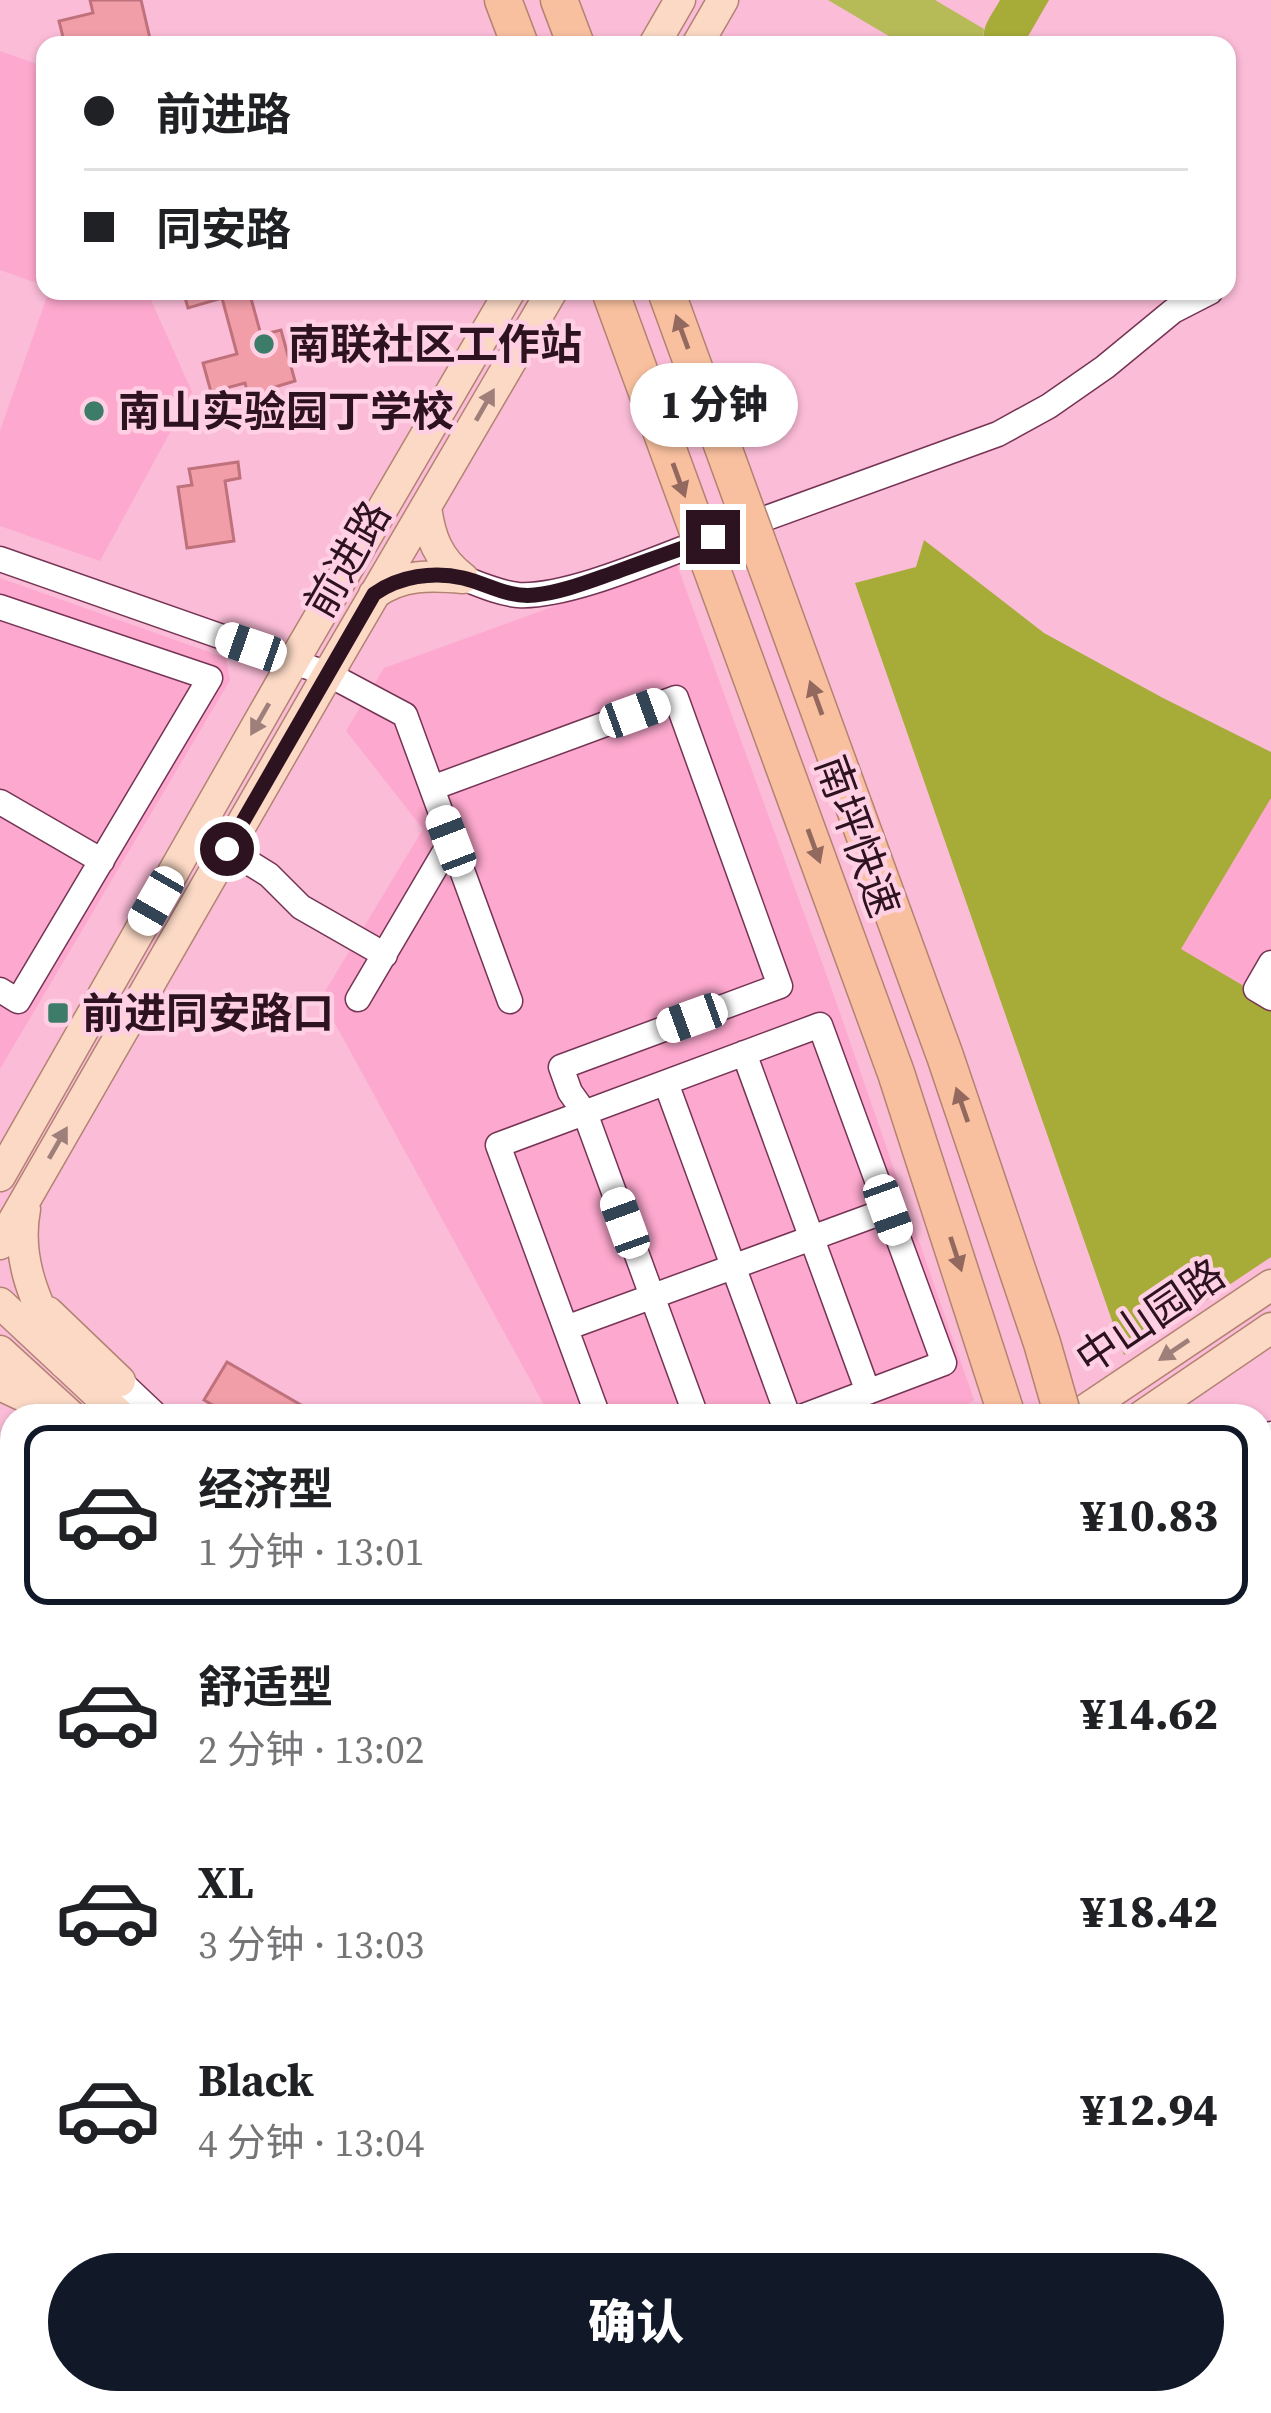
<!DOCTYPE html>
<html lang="zh">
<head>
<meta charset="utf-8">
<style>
	body { margin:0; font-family:"Source Serif 4","Noto Sans SC",serif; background:#f2f2f2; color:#202124; height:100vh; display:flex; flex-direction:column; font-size:45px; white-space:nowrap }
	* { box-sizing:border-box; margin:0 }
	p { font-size:39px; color:#757577 }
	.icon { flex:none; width:66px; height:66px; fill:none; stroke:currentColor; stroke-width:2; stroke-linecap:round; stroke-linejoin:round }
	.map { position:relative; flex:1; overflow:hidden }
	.side { position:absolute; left:0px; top:1404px; width:1272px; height:1011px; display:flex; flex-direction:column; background:#fff; border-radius:36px 36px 0 0; box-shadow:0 3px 9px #0004 }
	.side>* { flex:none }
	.top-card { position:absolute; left:36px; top:36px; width:1200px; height:264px; border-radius:24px; box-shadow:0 3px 9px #0004; display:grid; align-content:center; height:264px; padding:0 48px; background:#fff }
	.end { position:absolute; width:54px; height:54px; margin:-27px; border:15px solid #2d121f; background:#fff; box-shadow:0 0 0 6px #fff }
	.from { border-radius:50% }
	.bubble { position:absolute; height:84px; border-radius:42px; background:#fff; box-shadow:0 3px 9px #0004; font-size:39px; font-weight:800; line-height:84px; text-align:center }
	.car { position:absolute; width:36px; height:72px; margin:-36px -18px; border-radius:15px; box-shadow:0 0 9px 3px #0007; background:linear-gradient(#fff 24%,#345 0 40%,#fff 0 76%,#345 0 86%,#fff 0) }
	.top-card b { display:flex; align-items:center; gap:42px; height:114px; font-size:45px }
	.top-card b+b { border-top:3px solid #e0e0e0 }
	.top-card i { width:30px; height:30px; background:#202124 }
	ul { padding:21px 0 0; list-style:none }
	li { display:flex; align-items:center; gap:36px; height:180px; margin:0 24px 18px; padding:0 24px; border:6px solid transparent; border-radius:24px }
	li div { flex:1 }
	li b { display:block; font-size:45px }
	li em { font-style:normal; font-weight:800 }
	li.current { border-color:#111827 }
	li>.icon { width:108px; height:108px; stroke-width:1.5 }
	.action { display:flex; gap:24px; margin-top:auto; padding:24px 48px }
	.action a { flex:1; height:138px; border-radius:72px; background:#111827; color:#fff; font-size:48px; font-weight:800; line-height:138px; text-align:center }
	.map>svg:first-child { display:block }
</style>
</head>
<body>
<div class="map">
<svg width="1271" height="2413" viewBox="0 0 1271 2413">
	<rect width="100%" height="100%" fill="#fbbcd7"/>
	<path fill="#fda8ce" d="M0 51 45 67V286L0 270Z
		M49 291H147L192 392 100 561 0 526V431Z
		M676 562 832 990 974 1400 951 1416H550L321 998 423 829 346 731 384 668Z
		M0 578 226 658 230 680 0 1069Z
		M1271 798V1002L1181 949Z
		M0 1440 12 1452V2272L0 2285Z
		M1260 1623 1271 1629V1874L1260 1877Z"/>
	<path fill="#b6ba57" d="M828 0H935L984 29 983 39 986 45H904Z"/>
	<path fill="#a7ab37" d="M1000 0H1049L1023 45H986C978 29 993 14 1000 0Z
		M924 540 1044 633 1163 698 1271 752V798L1181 949 1271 1002V1257L1124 1355 855 583 916 567Z"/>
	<path fill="#f19ea8" stroke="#bf717c" stroke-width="3" d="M90 0H141L151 43 65 45 59 21 93 13Z
		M183 291H249L261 335 281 330 295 381 275 387 280 403 252 411 245 383 211 392 203 363 237 354 222 298 188 308Z
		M238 462 240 478 225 481 234 541 187 548 178 487 192 485 189 469Z
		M227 1362 320 1416H231L204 1400Z"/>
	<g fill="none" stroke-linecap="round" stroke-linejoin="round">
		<g stroke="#753454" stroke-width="27">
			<path id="minor" d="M739 528 998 434 1049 406 1105 367 1173 311 1210 292
				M0 559 328 674 405 715 510 1001
				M463 578C481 585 499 593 518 595 569 598 661 556 711 538
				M0 607 210 678 18 1001 0 990
				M432 788 676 698 780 986 561 1067 570 1092 585 1113 696 1416
				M0 802 102 861
				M227 849 269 875 301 907 385 955
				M1271 963 1256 989 1271 998
				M358 999 451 841
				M744 1053 868 1392
				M666 1083 788 1416
				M566 1328 888 1210
				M102 1375 120 1381 157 1416
				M598 1416 498 1145 820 1025 944 1363 804 1416
				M1260 1441 1271 1434
				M1260 1578 1271 1584
				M1260 2246 1271 2244
				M0 2345 12 2332
				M0 2379 12 2366
				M488 2403 489 2406 493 2403
				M620 2403 622 2413
				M171 2413 181 2403
				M734 2413 767 2406 768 2403"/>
		</g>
		<g stroke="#b28372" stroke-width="33">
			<path id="major" d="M654 45 680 0
				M697 45 723 0
				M426 507C430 537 438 559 463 578
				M374 594C401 574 431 575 463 578
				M0 1176 293 662 510 291
				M25 1209C14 1266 42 1312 64 1363
				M0 1244 328 674 552 291
				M0 1303 121 1416
				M48 1312 120 1381
				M0 1351 71 1416
				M0 1385 49 1408
				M1076 1416 1271 1285
				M1142 1416 1271 1328"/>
		</g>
		<g stroke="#b28372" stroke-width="39">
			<path id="highway" d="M503 0 520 45
				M559 0 576 45
				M1260 2387 1263 2413
				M1211 2403 1212 2413"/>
		</g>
		<use href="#minor" stroke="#fff" stroke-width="24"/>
		<use href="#major" stroke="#fbd9c5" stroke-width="30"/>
		<use href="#highway" stroke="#f9c09f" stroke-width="36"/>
		<g stroke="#b28372" stroke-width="39" stroke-linecap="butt">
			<path id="highway-bridge" d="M610 291 896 1073 1007 1416
				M666 291 945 1056 1042 1343 1063 1416"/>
		</g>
		<use href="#highway-bridge" stroke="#f9c09f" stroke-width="36"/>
	</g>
	<defs><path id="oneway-solid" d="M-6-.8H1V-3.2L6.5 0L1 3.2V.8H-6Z" transform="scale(3)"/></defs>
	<g fill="#93695f">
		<use href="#oneway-solid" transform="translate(682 332) rotate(-110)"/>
		<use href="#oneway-solid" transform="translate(679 480) rotate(70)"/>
		<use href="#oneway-solid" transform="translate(816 698) rotate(-110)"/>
		<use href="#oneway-solid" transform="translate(814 846) rotate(70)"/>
		<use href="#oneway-solid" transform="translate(962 1105) rotate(-109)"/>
		<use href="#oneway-solid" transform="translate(956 1254) rotate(72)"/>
	</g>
	<g fill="#9e7f7a">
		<use href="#oneway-solid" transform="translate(485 405) rotate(-60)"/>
		<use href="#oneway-solid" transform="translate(260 719) rotate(120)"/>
		<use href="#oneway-solid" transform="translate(58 1143) rotate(-60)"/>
		<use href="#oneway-solid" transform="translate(1174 1350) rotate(146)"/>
	</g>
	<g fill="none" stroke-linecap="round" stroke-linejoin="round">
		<path stroke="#2d121f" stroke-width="15" d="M227 849 374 594C399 576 434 571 463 578 488 584 508 598 535 595 563 592 590 581 616 572 648 560 681 549 713 537"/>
	</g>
	<g fill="#3d7c69" stroke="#ffcfe3" stroke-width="4.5">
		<circle cx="264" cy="344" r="12"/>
		<circle cx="94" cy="411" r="12"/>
		<rect x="46" y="1001" width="24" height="24" rx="6"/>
	</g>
	<g text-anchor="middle" stroke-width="9" stroke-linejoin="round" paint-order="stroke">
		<g font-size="42" font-weight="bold" fill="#2d121f" stroke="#ffcfe3" text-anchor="start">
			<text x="288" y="359">南联社区工作站</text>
			<text x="118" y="426">南山实验园丁学校</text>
			<text x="82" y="1028">前进同安路口</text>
		</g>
		<g font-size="42" fill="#2d121f" stroke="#ffcfe3">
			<text transform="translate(347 559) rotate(-60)" y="15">前进路</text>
			<text transform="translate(858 836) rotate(70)" y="15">南坪快速</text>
			<text transform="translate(1150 1316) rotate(-34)" y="15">中山园路</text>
		</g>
	</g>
</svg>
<i class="end from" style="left:227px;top:849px"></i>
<i class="end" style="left:713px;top:537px"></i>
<div class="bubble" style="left:630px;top:363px;width:168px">1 分钟</div>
<i class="car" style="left:251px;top:647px;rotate:289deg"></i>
<i class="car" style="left:635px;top:713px;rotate:70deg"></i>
<i class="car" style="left:451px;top:841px;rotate:339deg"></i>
<i class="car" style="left:156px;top:901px;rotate:210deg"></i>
<i class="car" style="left:692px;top:1018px;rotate:250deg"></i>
<i class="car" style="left:888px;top:1210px;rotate:160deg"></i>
<i class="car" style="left:625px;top:1223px;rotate:340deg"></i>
<div class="top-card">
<b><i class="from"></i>前进路</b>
<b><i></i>同安路</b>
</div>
<section class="side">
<ul>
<li class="current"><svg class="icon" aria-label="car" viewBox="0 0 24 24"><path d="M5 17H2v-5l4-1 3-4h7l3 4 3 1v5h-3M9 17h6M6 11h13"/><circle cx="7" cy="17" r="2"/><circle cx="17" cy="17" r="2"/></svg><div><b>经济型</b><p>1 分钟 · 13:01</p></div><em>¥10.83</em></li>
<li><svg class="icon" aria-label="car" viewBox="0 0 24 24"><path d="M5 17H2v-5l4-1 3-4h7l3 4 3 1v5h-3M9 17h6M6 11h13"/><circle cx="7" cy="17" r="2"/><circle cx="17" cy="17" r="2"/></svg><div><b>舒适型</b><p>2 分钟 · 13:02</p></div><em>¥14.62</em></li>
<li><svg class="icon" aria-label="car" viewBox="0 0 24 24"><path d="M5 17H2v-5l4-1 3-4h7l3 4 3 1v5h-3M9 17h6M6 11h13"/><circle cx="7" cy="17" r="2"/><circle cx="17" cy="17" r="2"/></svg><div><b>XL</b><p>3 分钟 · 13:03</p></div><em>¥18.42</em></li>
<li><svg class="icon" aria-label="car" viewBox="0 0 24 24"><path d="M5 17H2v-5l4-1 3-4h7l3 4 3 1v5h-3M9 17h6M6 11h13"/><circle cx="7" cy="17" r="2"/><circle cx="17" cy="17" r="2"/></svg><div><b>Black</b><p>4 分钟 · 13:04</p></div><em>¥12.94</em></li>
</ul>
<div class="action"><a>确认</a></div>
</section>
</div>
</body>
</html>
